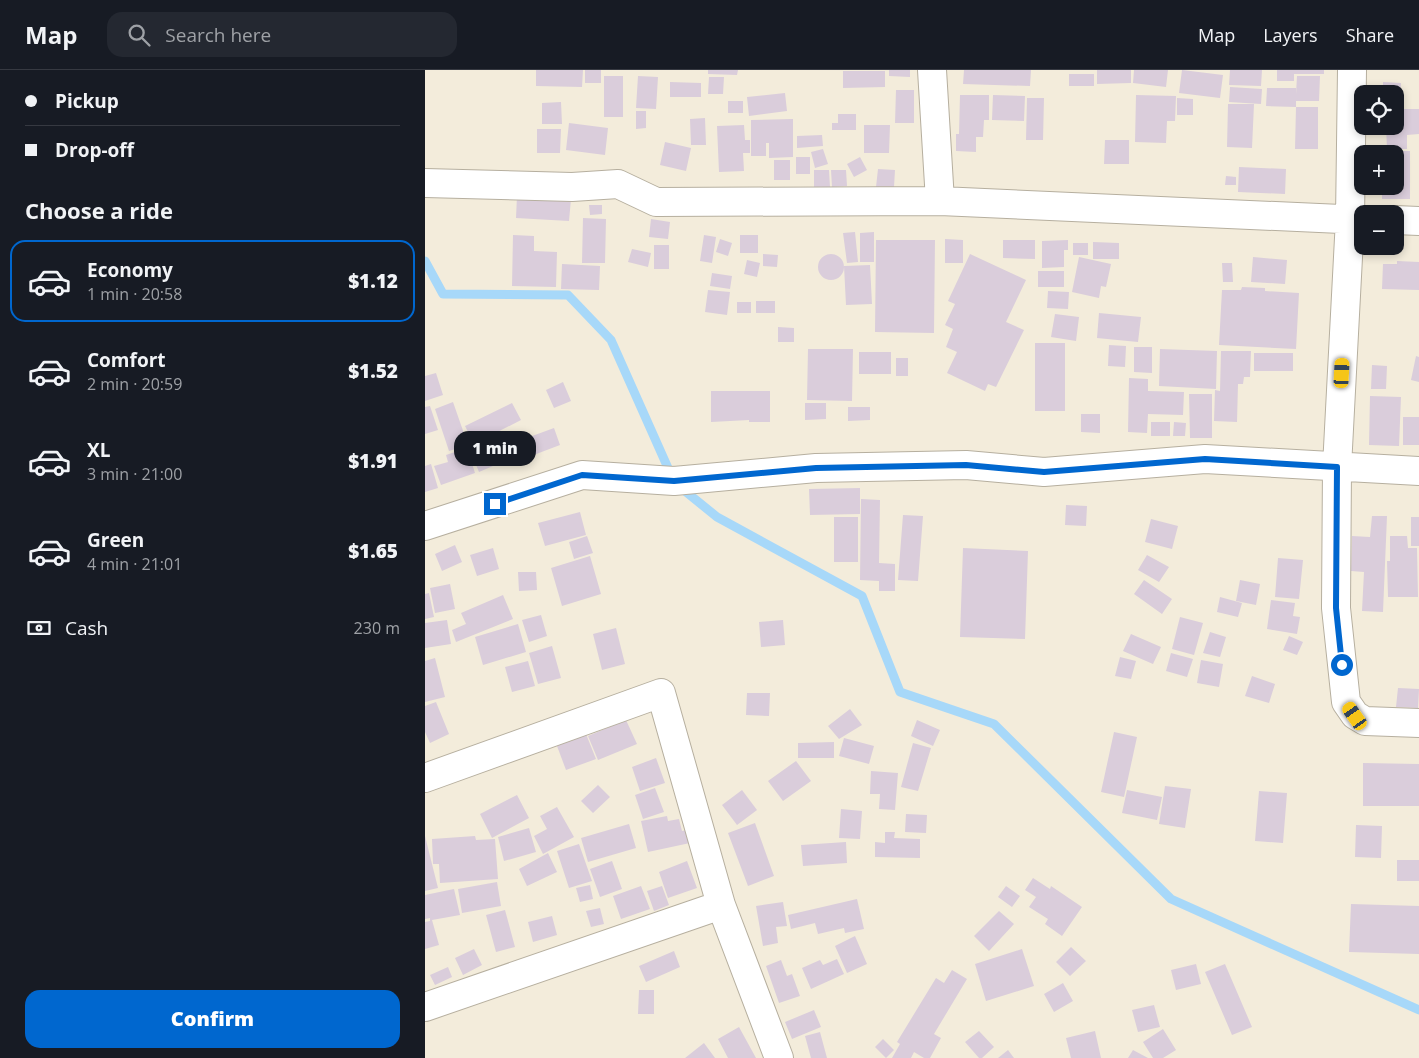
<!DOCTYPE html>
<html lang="en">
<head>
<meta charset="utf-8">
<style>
	body { margin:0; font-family:"Open Sans",sans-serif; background:#242831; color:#f1f3f6; height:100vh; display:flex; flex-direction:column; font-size:19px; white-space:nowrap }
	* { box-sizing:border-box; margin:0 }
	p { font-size:16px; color:#9ea1a6 }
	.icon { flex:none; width:28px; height:28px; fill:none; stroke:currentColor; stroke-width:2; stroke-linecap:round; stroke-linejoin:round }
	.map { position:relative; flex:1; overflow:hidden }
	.panel { display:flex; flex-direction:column; background:#171b24; width:425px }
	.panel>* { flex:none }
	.top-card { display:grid; align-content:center; height:110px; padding:0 25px; background:#171b24 }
	.tools { position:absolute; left:929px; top:15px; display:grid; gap:10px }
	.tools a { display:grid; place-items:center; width:50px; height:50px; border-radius:10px; background:#171b24; box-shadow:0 2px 8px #0003; font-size:25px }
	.end { position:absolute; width:22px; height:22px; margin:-11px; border:6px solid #0067cf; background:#fff; box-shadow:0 0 0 2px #fff }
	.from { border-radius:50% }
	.bubble { position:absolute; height:35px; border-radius:15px; background:#171b24; box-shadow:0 2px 8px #0003; font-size:16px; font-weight:800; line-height:35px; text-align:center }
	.car { position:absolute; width:15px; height:30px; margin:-15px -8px; border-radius:6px; box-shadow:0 0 4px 1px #0007; background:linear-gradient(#f5c518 24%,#345 0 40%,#f5c518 0 76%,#345 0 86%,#f5c518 0) }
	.top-card b { display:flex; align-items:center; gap:18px; height:48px; font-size:19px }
	.top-card b+b { border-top:1px solid #363941 }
	.top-card i { width:12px; height:12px; background:#f1f3f6 }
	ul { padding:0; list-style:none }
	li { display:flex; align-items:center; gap:15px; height:82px; margin:0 10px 8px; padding:0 15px; border:2px solid transparent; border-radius:15px }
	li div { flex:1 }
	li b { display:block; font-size:19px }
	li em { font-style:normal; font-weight:800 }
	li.current { border-color:#0067cf }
	li>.icon { width:45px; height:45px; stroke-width:1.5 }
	h2 { padding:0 25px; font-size:22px; line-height:60px }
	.pay { display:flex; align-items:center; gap:12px; height:55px; padding:0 25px; font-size:19px }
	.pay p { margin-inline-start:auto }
	.button { display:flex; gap:10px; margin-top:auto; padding:10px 25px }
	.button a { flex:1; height:58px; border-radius:15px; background:#0067cf; color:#fff; font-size:20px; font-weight:800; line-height:58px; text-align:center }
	header { display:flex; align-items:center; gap:30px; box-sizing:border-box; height:70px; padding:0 25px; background:#171b24; border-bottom:1px solid #363941 }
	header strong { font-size:24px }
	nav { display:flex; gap:28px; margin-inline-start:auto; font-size:18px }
	.search { width:350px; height:45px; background:#242831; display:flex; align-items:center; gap:12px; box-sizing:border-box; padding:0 18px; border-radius:15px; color:#9ea1a6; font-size:19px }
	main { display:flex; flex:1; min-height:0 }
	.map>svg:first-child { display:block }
</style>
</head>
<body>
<header>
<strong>Map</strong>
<div class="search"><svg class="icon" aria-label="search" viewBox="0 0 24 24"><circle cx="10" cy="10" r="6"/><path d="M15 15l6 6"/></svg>Search here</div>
<nav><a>Map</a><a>Layers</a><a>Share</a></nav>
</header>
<main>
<section class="panel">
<div class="top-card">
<b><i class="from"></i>Pickup</b>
<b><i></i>Drop-off</b>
</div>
<h2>Choose a ride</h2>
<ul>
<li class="current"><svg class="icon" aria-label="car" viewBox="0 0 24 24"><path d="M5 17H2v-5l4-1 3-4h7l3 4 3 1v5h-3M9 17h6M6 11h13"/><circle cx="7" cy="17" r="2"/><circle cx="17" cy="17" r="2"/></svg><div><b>Economy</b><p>1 min · 20:58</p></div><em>$1.12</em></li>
<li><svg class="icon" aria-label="car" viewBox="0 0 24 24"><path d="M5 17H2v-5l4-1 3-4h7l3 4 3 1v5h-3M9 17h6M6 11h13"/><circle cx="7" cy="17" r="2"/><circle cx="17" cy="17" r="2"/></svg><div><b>Comfort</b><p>2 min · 20:59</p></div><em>$1.52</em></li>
<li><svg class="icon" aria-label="car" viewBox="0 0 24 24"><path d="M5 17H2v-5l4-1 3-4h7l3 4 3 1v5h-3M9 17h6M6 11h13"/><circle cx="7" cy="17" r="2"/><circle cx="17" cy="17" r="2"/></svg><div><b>XL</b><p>3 min · 21:00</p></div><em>$1.91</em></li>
<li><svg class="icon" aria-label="car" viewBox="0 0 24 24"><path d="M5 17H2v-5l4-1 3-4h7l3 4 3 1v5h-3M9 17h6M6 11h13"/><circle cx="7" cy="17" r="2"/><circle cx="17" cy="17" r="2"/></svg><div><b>Green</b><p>4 min · 21:01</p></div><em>$1.65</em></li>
</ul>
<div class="pay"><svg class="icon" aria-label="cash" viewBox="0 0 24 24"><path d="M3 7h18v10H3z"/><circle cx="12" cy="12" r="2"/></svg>Cash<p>230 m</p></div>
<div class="button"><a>Confirm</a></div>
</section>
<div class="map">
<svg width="994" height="988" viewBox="0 0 994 988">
	<rect width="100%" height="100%" fill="#f3ecdb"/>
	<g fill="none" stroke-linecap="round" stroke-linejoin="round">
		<path stroke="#a7d8f9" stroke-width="9" d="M0 191 18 224 143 225 186 270 247 407
			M255 417 292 447 437 526 475 622 569 654 746 829 994 940"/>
	</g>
	<path fill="#dacddb" d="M111 0H158L157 17 111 16Z
		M160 0H176V13H160Z
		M283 0H313L312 5 283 4Z
		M464 0H485V7L464 6Z
		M539 0H606L605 16 538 14Z
		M672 0H706V13L672 14Z
		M709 0H743L741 17 708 13Z
		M757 0 798 5 795 28 754 23Z
		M805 0H837L836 16 804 15Z
		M852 0H899V4H869V11H852Z
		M418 1H460V17L418 18Z
		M644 4H669V16H644Z
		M179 6H198V47H179Z
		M213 6 233 7 231 39 211 38Z
		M872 6H895L894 31H871V37L841 36 842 18H871V24Z
		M284 7H299L298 24H283Z
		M245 12 276 13V27H245Z
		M958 12 976 13 975 27H970V24H958Z
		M805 17 837 19 836 34 804 32Z
		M471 20H489V53H470Z
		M360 23 362 41 324 46 322 27Z
		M535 25H564V50H559L558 67H551V82L531 81V64H534Z
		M568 25 600 26 599 51 567 50Z
		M711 25 751 26 750 51H742L741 73 710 72Z
		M602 28H619L618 70H601Z
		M752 28 768 29V45H752Z
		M303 31H318V43H303Z
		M136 32 137 54H117V33Z
		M803 34H829L827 78 802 77Z
		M871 37H893V79H870Z
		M970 39H994V64L982 65V79H962L961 56H970Z
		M211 41H221V58L211 59Z
		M413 44H431V60H407V53H413Z
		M280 48 281 75H266L265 49Z
		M368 49V87L344 88V73H341V86H326V50Z
		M144 53 183 58 180 85 141 80Z
		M319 55 320 70H325V83H318L319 101 294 102 292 56Z
		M439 55H465L464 83H439Z
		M112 59H136L135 83H112Z
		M397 65 398 76 372 78V66Z
		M680 70H704V94H679Z
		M240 72 266 78 261 101 235 95Z
		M398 79 403 94 390 98 386 82Z
		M960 81H985V129H957V116H970V84H960Z
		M371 87H385V104H371Z
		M435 87 442 100 429 107 422 94Z
		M349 90H365V110H349Z
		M814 97 861 99 860 124 813 122Z
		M453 99 470 100 469 117H451Z
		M389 100H404L405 117H389Z
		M406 100H421L422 116 407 117Z
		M801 106 811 107V115H800Z
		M92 126 146 129 144 151 91 148Z
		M164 135H177V144L165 145Z
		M158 148 181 149 180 193H157Z
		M226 149 245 152 243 169 224 167Z
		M430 162 433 192 422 193 418 163Z
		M449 162V192H435V163Z
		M88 165 109 166V181L132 182 131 217 87 216Z
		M279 165 291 167 287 193 275 191Z
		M315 165H333V183H315Z
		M295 169 307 173 303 186 291 182Z
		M520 169 538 170V193H520Z
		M451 170H510L509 263 450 262Z
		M578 170H610V189L578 188Z
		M643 170V180H639V197L617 198V171Z
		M668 172 694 173V189H668Z
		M648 173H663V185H648Z
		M229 175H244V199H229Z
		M207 179 226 183 223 197 203 192Z
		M338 184 353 185 352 197 338 196Z
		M545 184 601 210 581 252 599 260 571 317 563 314 560 321 522 303 532 282 521 277 528 259 520 255 530 234 523 231Z
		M393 197a13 13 0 1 1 26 0a13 13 0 1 1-26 0Z
		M654 187 686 194 681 217 676 216 674 228 647 222Z
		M828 187 862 190 860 214 826 212Z
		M322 190 335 193 332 207 319 204Z
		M972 191 994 192V220L957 219 958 194H972Z
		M797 193H807L808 212H798Z
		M137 194 175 196 174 220 136 219Z
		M445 195 447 234 421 235 419 196Z
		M613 201H639V217H613Z
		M287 203 307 206 305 219 285 216Z
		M817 217 840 218V221L874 223 871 279 794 275 797 220H816Z
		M283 220 305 222 302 245 280 242Z
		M623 221 644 222 643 239 622 238Z
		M331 231H350V243H331Z
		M312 232H326V243H312Z
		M674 243 716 247 713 272 672 268Z
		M630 244 654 247 651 271 626 267Z
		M353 257 369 258V272H353Z
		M610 273H640V341H610Z
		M684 275 701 276 700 297 683 296Z
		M709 277H727V303L709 302Z
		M383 279H428L427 331 382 330Z
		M735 279 792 281 791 319 734 316Z
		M796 281H826L825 307H819L818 314H813L812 352 789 351 790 320 795 321Z
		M434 282H466V304H434Z
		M829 283H868V301H829Z
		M991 286 994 287V312L986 310Z
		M471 288H483V306H471Z
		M947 295 962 296 961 319H946Z
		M11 303 18 325 0 331V306Z
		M704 308 723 309V321L759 322 758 345 723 344 722 363 703 362Z
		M138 312 146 331 129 338 121 320Z
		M286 321H345V352H324V350L286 352Z
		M764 324H787V368H765Z
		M945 326 976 327 974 376 944 375Z
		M28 332 43 375 24 381 10 339Z
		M87 333 96 350 49 374 40 356Z
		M380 333H401V349L380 350Z
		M5 336 13 360 0 364V337Z
		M423 337H445V350L423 351Z
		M656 344H675V363L656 362Z
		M978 347H994V375H978Z
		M726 352H745V366H726Z
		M749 352 761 353 760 366H748Z
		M129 358 135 375 106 386 99 369Z
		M42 378 50 403 16 415 9 396 23 392 21 385Z
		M61 379 68 396 54 402 47 385Z
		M6 394 13 418 0 422V396Z
		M435 418V444L385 445 384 419Z
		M436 429 455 430 454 493 470 494V521H454V511L435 510Z
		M641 435 662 436 661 456 640 455Z
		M155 442 161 465 120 476 113 453Z
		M478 445 498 446 493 511 473 510Z
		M947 446H962L958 542 937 541 939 502 926 501 927 466 945 467Z
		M409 447H433V492H409Z
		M986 447H994V476H986Z
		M726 449 753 456 747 479 720 472Z
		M162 466 168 483 149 489 144 472Z
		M965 466H982L983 478H992L993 527H963L962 491H965Z
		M30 475 37 492 17 501 10 484Z
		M68 478 74 499 52 506 45 485Z
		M538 478 603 481 600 569 535 567Z
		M722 485 744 497 734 512 713 500Z
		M165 486 176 524 137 536 126 498Z
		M853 488 878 490 874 529 850 527Z
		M93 502H111L112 520 94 521Z
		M719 510 747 529 737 544 709 524Z
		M815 510 835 514 831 535 811 531Z
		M25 514 30 539 10 543 5 518Z
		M4 523 9 547 0 549V524Z
		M78 525 88 549 31 572 27 560 41 554 36 543Z
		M795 527 817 533 813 547 792 542Z
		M846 530 870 533 868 546 875 547 872 564 842 559Z
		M116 545 122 566 104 572 97 550Z
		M755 547 778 553 769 585 747 579Z
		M22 550 26 574 0 578V553Z
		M358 550 360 575 336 577 334 552Z
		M93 554 101 582 58 595 50 567Z
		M191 558 200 594 177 600 168 564Z
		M785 562 801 567 795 587 778 583Z
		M706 564 736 577 728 594 698 581Z
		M864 566 878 572 872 585 858 580Z
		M127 576 136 608 113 614 104 583Z
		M746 583 768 589 762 607 741 601Z
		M695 587 711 591 706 609 690 606Z
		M10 588 20 627 0 632V591Z
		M776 590 798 594 794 617 772 613Z
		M103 591 110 616 87 622 80 597Z
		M827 606 850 614 844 633 820 626Z
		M973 618 994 619 993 638 971 637Z
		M322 623H345L344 646 321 645Z
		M11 632 24 664 5 673 0 662V636Z
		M425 639 437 655 414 669 403 656Z
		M201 650 212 674 173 690 163 666Z
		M492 650 515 660 508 676 486 666Z
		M689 662 712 667 699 727 676 722Z
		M161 664 171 689 141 700 132 676Z
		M419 668 449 676 444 694 414 686Z
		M409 672V688H373V673Z
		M488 673 506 678 493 721 476 717Z
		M231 688 240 713 215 721 207 697Z
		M371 691 386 711 358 731 343 711Z
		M938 693 994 694V736H938Z
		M446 701 473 703 470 740 454 739 455 724H445Z
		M173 715 185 727 168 743 156 731Z
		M740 716 766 719 760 758 734 754Z
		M230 718 239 742 218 749 210 725Z
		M317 720 332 740 312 755 297 735Z
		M702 720 737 727 732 750 697 743Z
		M834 721 862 723 858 773 830 771Z
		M92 725 104 748 67 768 55 744Z
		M132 737 149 767 118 784 109 766 122 759 115 746Z
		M416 739 437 741 435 769 414 768Z
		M481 744 502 745 501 763 480 762Z
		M242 746 243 751 254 749 257 761 262 760 265 773 223 782 216 751Z
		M330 753 349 806 323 816 303 763Z
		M204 754 211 778 163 792 156 768Z
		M931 755 957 756 956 788 930 787Z
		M104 758 111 782 79 791 73 767Z
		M460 762H470L469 768 495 769V788L450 787V772L460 773Z
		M0 766 13 818 0 821Z
		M50 766 51 770 70 769 73 809 15 813 14 794H8L7 769Z
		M421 772 422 793 378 796 376 775Z
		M154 774 167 811 144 818 132 781Z
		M123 783 132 802 102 816 94 799Z
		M972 790H994V811H972Z
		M187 791 197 819 175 827 165 799Z
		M262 791 272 818 243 828 234 802Z
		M608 808 625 819 626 816 657 837 637 866 620 854 623 849 604 837 611 827 600 820Z
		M72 812 76 836 37 843 33 819Z
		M165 815 168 829 155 832 151 818Z
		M216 816 225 839 196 849 188 826Z
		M237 816 244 835 229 841 222 821Z
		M581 816 595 826 587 837 573 827Z
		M29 819 35 845 7 850 14 875 0 879V852L5 851V848L0 849V825Z
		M432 829 439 859 420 863 419 858 393 864 390 853 366 859 363 845Z
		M358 832 362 856 351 857 353 873 338 876 331 836Z
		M926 834 994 836V884L924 882Z
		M175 838 179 854 166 857 161 841Z
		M80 840 90 877 71 882 61 845Z
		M574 841 589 854 564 881 549 866Z
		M127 846 132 865 108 872 103 852Z
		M430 866 442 894 422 903 410 876Z
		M646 877 661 891 645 906 631 892Z
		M49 879 57 895 38 905 30 888Z
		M597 879 609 916 561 931 550 894Z
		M249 881 255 897 221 912 214 896Z
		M412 889 419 904 386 919 377 898 395 890 398 895Z
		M356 890 362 906 367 904 375 926 354 933 341 896Z
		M771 894 776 914 751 920 746 900Z
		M800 894 827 957 807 965 780 902Z
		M23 897 27 907 10 915 5 905Z
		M527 900 542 909 509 964 516 968 505 988H499L489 982 486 988H467L475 974 472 972 511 908 519 913Z
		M638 913 648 931 629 942 619 924Z
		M214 920H229V944H213Z
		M729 935 735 957 713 962 707 940Z
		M389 940 396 957 367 969 360 952Z
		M314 957 331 988H303L293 969Z
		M738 959 751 980 738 988H728L718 972Z
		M554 961 569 977 557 988H554L540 972Z
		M670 961 676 988H646L641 968Z
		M395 962 402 988H386L380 966Z
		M458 969 469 980 461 988 450 977Z
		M279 973 290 988H260Z
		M583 980 589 988H573Z
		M708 980 723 988H703Z"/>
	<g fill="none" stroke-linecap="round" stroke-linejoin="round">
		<g stroke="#b6af9f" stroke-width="30">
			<path id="minor" d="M507 0 515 131
				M927 0 925 149 912 397 911 538 921 632 930 645 940 651 994 653
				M0 113 147 117 193 114 231 132 515 131 938 150
				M970 150 994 151
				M0 456 157 405 249 411 391 398 541 395 619 402 780 389 994 401
				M0 708 236 623 296 835 354 988
				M0 937 296 835"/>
		</g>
		<use href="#minor" stroke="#fff" stroke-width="28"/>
	</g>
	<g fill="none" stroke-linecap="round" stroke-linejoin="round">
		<path stroke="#0067cf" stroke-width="6" d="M70 434 157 405 249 411 391 398 541 395 619 402 780 389 912 397 911 538 917 595"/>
	</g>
</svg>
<div class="tools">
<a><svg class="icon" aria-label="locate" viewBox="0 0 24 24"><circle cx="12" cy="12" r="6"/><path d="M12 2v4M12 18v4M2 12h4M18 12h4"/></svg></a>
<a>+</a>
<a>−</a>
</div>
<i class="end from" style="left:917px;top:595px"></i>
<i class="end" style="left:70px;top:434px"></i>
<div class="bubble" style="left:29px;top:361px;width:82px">1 min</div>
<i class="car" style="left:917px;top:303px;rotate:3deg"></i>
<i class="car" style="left:930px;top:646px;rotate:325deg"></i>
</div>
</main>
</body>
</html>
